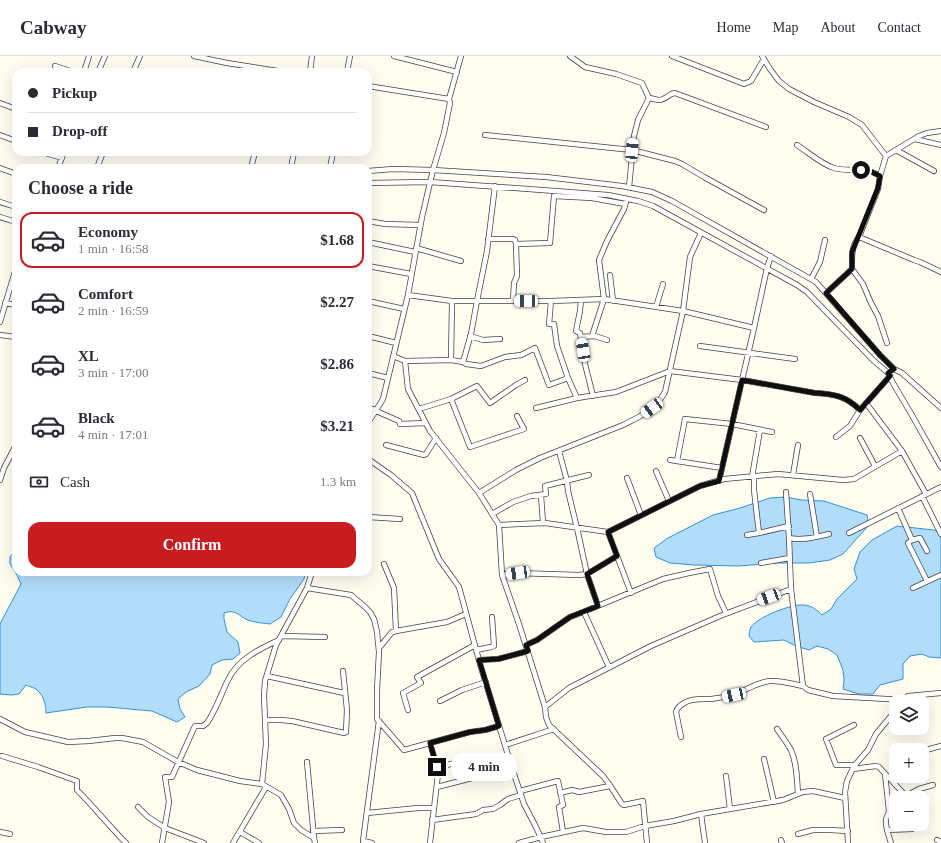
<!DOCTYPE html>
<html lang="en">
<head>
<meta charset="utf-8">
<style>
	body { margin:0; font-family:"Times New Roman",serif; background:#f7f7f7; color:#2b2b33; height:100vh; display:flex; flex-direction:column; font-size:15px; white-space:nowrap }
	* { box-sizing:border-box; margin:0 }
	p { font-size:13px; color:#7c7c81 }
	.icon { flex:none; width:22px; height:22px; fill:none; stroke:currentColor; stroke-width:2; stroke-linecap:round; stroke-linejoin:round }
	.map { position:relative; flex:1; overflow:hidden }
	.panel { position:absolute; left:12px; top:108px; width:360px; height:412px; display:flex; flex-direction:column; background:#fff; border-radius:12px; box-shadow:0 4px 16px #0002 }
	.panel>* { flex:none }
	.guide { position:absolute; left:12px; top:12px; width:360px; height:88px; border-radius:12px; box-shadow:0 4px 16px #0002; display:grid; align-content:center; height:88px; padding:0 16px; background:#fff }
	.controls { position:absolute; left:889px; top:639px; display:grid; gap:8px }
	.controls a { display:grid; place-items:center; width:40px; height:40px; border-radius:8px; background:#fff; box-shadow:0 4px 16px #0002; font-size:20px }
	.end { position:absolute; width:18px; height:18px; margin:-9px; border:5px solid #0f0f0f; background:#fff; box-shadow:0 0 0 2px #fff }
	.from { border-radius:50% }
	.bubble { position:absolute; height:28px; border-radius:12px; background:#fff; box-shadow:0 4px 16px #0002; font-size:13px; font-weight:700; line-height:28px; text-align:center }
	.car { position:absolute; width:12px; height:24px; margin:-12px -6px; border-radius:5px; box-shadow:0 0 3px 1px #0007; background:linear-gradient(#fff 24%,#345 0 40%,#fff 0 76%,#345 0 86%,#fff 0) }
	.guide b { display:flex; align-items:center; gap:14px; height:38px; font-size:15px }
	.guide b+b { border-top:1px solid #e1e1e2 }
	.guide i { width:10px; height:10px; background:#2b2b33 }
	ul { padding:0; list-style:none }
	li { display:flex; align-items:center; gap:12px; height:56px; margin:0 8px 6px; padding:0 8px; border:2px solid transparent; border-radius:12px }
	li div { flex:1 }
	li b { display:block; font-size:15px }
	li em { font-style:normal; font-weight:700 }
	li.active { border-color:#c91c21 }
	li>.icon { width:36px; height:36px; stroke-width:1.5 }
	h2 { padding:0 16px; font-size:18px; line-height:48px }
	.pay { display:flex; align-items:center; gap:10px; height:44px; padding:0 16px; font-size:15px }
	.pay p { margin-inline-start:auto }
	.cta { display:flex; gap:8px; margin-top:auto; padding:8px 16px }
	.cta a { flex:1; height:46px; border-radius:12px; background:#c91c21; color:#fff; font-size:16px; font-weight:700; line-height:46px; text-align:center }
	header { display:flex; align-items:center; gap:24px; box-sizing:border-box; height:56px; padding:0 20px; background:#fff; border-bottom:1px solid #e1e1e2 }
	header strong { font-size:19px }
	nav { display:flex; gap:22px; margin-inline-start:auto; font-size:14px }
	.map>svg:first-child { display:block }
</style>
</head>
<body>
<header>
<strong>Cabway</strong>
<nav><a>Home</a><a>Map</a><a>About</a><a>Contact</a></nav>
</header>
<div class="map">
<svg width="941" height="787" viewBox="0 0 941 787">
	<rect width="100%" height="100%" fill="#fffcf0"/>
	<path fill="#b1ddfa" stroke="#3391d6" d="M785 441 802 444 824 445 867 459 869 469 843 498 830 504 809 507H775L739 510 694 509 670 507 656 501 654 492 668 482 713 459 740 452 770 442Z
		M897 470 934 474 941 477V602L929 601 922 598 910 600 903 608V623L880 629 873 638H859L843 633 844 624 843 614 837 599 828 593 817 590 809 594 796 590 784 584 754 586 749 580C749 577 750 573 751 571 758 561 791 548 803 549 811 549 817 554 822 559L831 553 837 543 857 523 854 513 860 496 872 484Z
		M16 491V516H306L304 523 290 543 281 561 270 568C264 567 257 567 251 565 240 563 238 552 224 557V563L227 576 238 586 240 597 233 603 222 604 212 609 210 618 199 630 186 636 178 643 180 653 185 661 177 666 152 655 107 651H87L46 657C46 650 44 640 38 635 36 632 30 631 26 629L19 638 11 639 0 638V568L21 528 17 519 10 508V501L15 495Z"/>
	<g fill="none" stroke-linecap="round" stroke-linejoin="round">
		<g stroke="#424242" stroke-width="6">
			<path id="street" d="M194 0 227 7 284 16
				M394 0 457 16
				M570 0 585 11 616 18 642 27 649 42 638 64 634 80 629 131
				M672 0 744 28 751 25 764 3
				M762 0 770 13 779 25 789 33 814 46 849 61 862 69 886 100 880 120 878 133 859 181C851 190 852 202 852 213
				M55 10 73 16
				M84 16 89 0
				M98 16 105 0
				M133 16 140 0
				M310 16 312 0
				M347 16 350 0
				M368 30 449 43
				M649 42C652 42 656 44 659 44 666 44 669 37 675 37L766 71
				M0 47 16 53
				M0 79 16 85
				M485 79 632 94 675 105 682 108 704 121 764 154
				M915 83 941 89
				M797 89C808 96 821 108 834 112 846 116 860 111 872 116 875 117 878 119 880 120
				M896 94 934 115
				M42 96 62 102
				M886 100 919 80 927 77 941 75
				M0 112 16 118
				M58 112 64 96
				M97 112 103 96
				M251 112 255 96
				M291 112 294 96
				M330 112 333 96
				M368 115 393 113 433 114 546 121 622 130 652 136 672 145 816 226 880 299 894 313 902 317 941 352
				M368 127 430 126 555 135 608 139 638 145 653 150 797 229 807 236 873 304 888 317 893 327 913 361 941 411
				M0 146 16 151
				M0 161 16 166
				M368 165 385 168 420 169
				M859 181 914 204 920 206 941 216
				M488 183H513L515 184 516 188H517L550 187 554 140 592 142 625 148
				M368 186 415 196
				M416 192 461 205
				M368 210 411 218
				M610 219 613 245
				M811 223 820 206 825 184
				M826 237 852 213 863 228 871 247 878 260 887 287
				M408 239 452 245H551L604 243 683 255 754 272
				M581 244 580 255 576 275 580 277 585 308 593 340
				M368 245 404 253
				M513 245 514 227 517 220 516 188
				M551 245 549 268H554L557 290 568 322 577 342
				M5 247 16 249
				M656 251 663 228
				M0 266 16 212
				M0 279 16 281
				M368 280 396 287
				M470 280 483 284 500 283
				M592 280 604 243 599 204 607 185 624 153 626 146
				M581 281 595 280 607 284
				M700 290 795 303
				M393 300 405 305 451 304 463 306 466 308 481 310 505 301 521 299 535 292 549 329 568 322
				M451 304 452 245
				M405 305 408 333 430 375 479 437 499 469 502 519 519 568 545 651 546 661 549 669 603 720 609 728 622 748 624 749 643 745 647 787
				M463 306 471 278 477 245 487 195 495 130
				M368 317 388 322
				M451 343 470 391 524 373 517 360
				M866 347 902 395 926 438
				M368 352 376 354
				M536 352 577 342 616 336 670 315 742 324 815 337C834 338 846 340 860 354
				M419 353 451 343 477 330 490 347 516 329 525 324
				M376 355 399 365 400 368 426 367
				M368 367 383 343 408 239 422 161 433 114 444 77 450 47 449 43 461 0
				M836 381 850 370 860 354 890 320
				M860 382 875 410
				M386 389 424 399 426 398 436 382
				M559 395 567 425 568 435 577 472 587 518 598 550
				M368 403 391 419 412 437 439 503 459 531 480 608 512 712 524 748 537 773 543 787
				M670 404 722 412
				M677 405 685 363 732 368 772 376
				M656 415 669 445
				M793 419 798 389
				M752 421 760 374
				M754 421V434L759 477
				M627 422 641 459
				M0 424 4 412 16 389
				M719 425 754 272 767 212 771 200
				M786 436 789 482 791 533 803 630 808 634 833 640 905 644
				M479 437 516 414 540 402 623 369C641 360 654 355 665 336L683 255 690 201 701 177
				M810 438 817 481
				M541 439 543 467
				M922 440 941 478
				M898 452 912 484
				M492 458 513 446 531 440 546 438 545 430 589 419
				M368 461 400 463
				M499 469 545 467 608 476 700 430 724 423 778 418 843 424 854 423 902 395
				M608 476 631 537
				M849 477 941 431
				M747 479 759 477 789 470
				M789 482C803 485 816 481 829 478
				M761 507 790 502
				M384 508 394 532 396 575
				M502 519 517 517 579 519 587 518 617 500
				M927 525 908 487 912 484 920 482 927 495
				M307 532 351 539 365 551 370 556 374 563 377 576 379 596 377 634V663L404 694 470 676 485 674 499 670
				M913 532 941 519
				M584 556 609 611
				M281 580 325 581
				M526 589 537 584 570 561 583 556 663 523 689 517 710 513 718 540 726 557
				M379 592 392 576 396 575 447 566 466 558
				M476 594 491 591 494 590 492 561
				M479 604 498 603 528 595
				M267 620 344 637
				M440 645 462 634 486 626
				M903 646 908 640 941 637
				M545 651 569 632 651 590 720 560 791 533
				M408 654 403 637 421 627 417 621 475 589
				M0 663 25 676 68 686 89 685 115 682H122L143 686 178 706 197 714 240 725 262 728 281 739 289 753 294 767 301 774 314 782
				M265 664H281L292 665 344 677 346 676 347 654 343 615
				M854 669 826 683 836 709H856
				M777 673C782 680 787 687 791 694 797 707 797 724 798 738
				M681 681 676 656C677 651 682 648 686 646 693 642 703 643 711 643 719 642 727 641 735 638 746 634 757 627 769 625 781 624 792 628 803 630
				M430 687 437 711 438 718 430 787
				M505 689 554 673
				M922 696 926 694 941 690
				M2 700 38 711 77 725V734C94 751 109 770 126 787
				M764 703 774 746
				M307 706 314 782 315 787
				M437 711 469 704
				M853 713 876 710 879 711 905 739H908L919 733 933 729
				M885 718 889 755C889 758 886 761 886 764 885 771 889 780 891 787
				M726 720 730 753
				M891 724 898 720
				M262 728 266 688 264 640 265 625 276 589 307 532 312 516
				M437 731 476 721
				M520 735 558 725 563 749 559 751 563 776
				M560 737 572 734 579 736 610 730
				M138 751 148 761 165 772 204 787
				M367 757 418 752H433
				M701 758 705 787
				M432 764 476 758 483 754 493 753 500 749 508 743 521 739
				M887 774 912 773
				M313 775 342 774
				M0 776 10 778
				M240 776 259 787
				M798 778 813 774H830L848 775
				M781 784 782 787
				M937 784 941 786
				M162 787 169 746 165 721H172L194 672 195 670H203L207 667C216 654 221 638 228 624 237 604 259 593 279 584
				M233 787 266 731
				M372 787 363 785 379 665
				M519 787 541 781 583 772 606 776H626L645 770 674 765 701 758 783 744 803 736 813 735 845 742
				M848 787 845 736 847 725 854 710 868 694 876 678 896 654"/>
		</g>
		<use href="#street" stroke="#fff" stroke-width="4.5"/>
	</g>
	<g fill="none" stroke-linecap="round" stroke-linejoin="round">
		<path stroke="#0f0f0f" stroke-width="5" d="M437 711 430 687 470 676 485 674 499 670 479 604 498 603 528 595 526 589 537 584 570 561 598 550 587 518 617 500 608 476 700 430 719 425 742 324 815 337C834 338 846 340 860 354L890 320 888 317 894 313 880 299 826 237 852 213V196L878 132 880 120 872 116 861 114"/>
	</g>
</svg>
<div class="controls">
<a><svg class="icon" aria-label="layers" viewBox="0 0 24 24"><path d="M12 4l9 5-9 5-9-5zM3 14l9 5 9-5"/></svg></a>
<a>+</a>
<a>−</a>
</div>
<i class="end from" style="left:861px;top:114px"></i>
<i class="end" style="left:437px;top:711px"></i>
<div class="bubble" style="left:451px;top:697px;width:66px">4 min</div>
<i class="car" style="left:632px;top:94px;rotate:5deg"></i>
<i class="car" style="left:526px;top:245px;rotate:270deg"></i>
<i class="car" style="left:583px;top:294px;rotate:351deg"></i>
<i class="car" style="left:652px;top:352px;rotate:234deg"></i>
<i class="car" style="left:518px;top:517px;rotate:262deg"></i>
<i class="car" style="left:769px;top:541px;rotate:250deg"></i>
<i class="car" style="left:734px;top:639px;rotate:258deg"></i>
<div class="guide">
<b><i class="from"></i>Pickup</b>
<b><i></i>Drop-off</b>
</div>
<section class="panel">
<h2>Choose a ride</h2>
<ul>
<li class="active"><svg class="icon" aria-label="car" viewBox="0 0 24 24"><path d="M5 17H2v-5l4-1 3-4h7l3 4 3 1v5h-3M9 17h6M6 11h13"/><circle cx="7" cy="17" r="2"/><circle cx="17" cy="17" r="2"/></svg><div><b>Economy</b><p>1 min · 16:58</p></div><em>$1.68</em></li>
<li><svg class="icon" aria-label="car" viewBox="0 0 24 24"><path d="M5 17H2v-5l4-1 3-4h7l3 4 3 1v5h-3M9 17h6M6 11h13"/><circle cx="7" cy="17" r="2"/><circle cx="17" cy="17" r="2"/></svg><div><b>Comfort</b><p>2 min · 16:59</p></div><em>$2.27</em></li>
<li><svg class="icon" aria-label="car" viewBox="0 0 24 24"><path d="M5 17H2v-5l4-1 3-4h7l3 4 3 1v5h-3M9 17h6M6 11h13"/><circle cx="7" cy="17" r="2"/><circle cx="17" cy="17" r="2"/></svg><div><b>XL</b><p>3 min · 17:00</p></div><em>$2.86</em></li>
<li><svg class="icon" aria-label="car" viewBox="0 0 24 24"><path d="M5 17H2v-5l4-1 3-4h7l3 4 3 1v5h-3M9 17h6M6 11h13"/><circle cx="7" cy="17" r="2"/><circle cx="17" cy="17" r="2"/></svg><div><b>Black</b><p>4 min · 17:01</p></div><em>$3.21</em></li>
</ul>
<div class="pay"><svg class="icon" aria-label="cash" viewBox="0 0 24 24"><path d="M3 7h18v10H3z"/><circle cx="12" cy="12" r="2"/></svg>Cash<p>1.3 km</p></div>
<div class="cta"><a>Confirm</a></div>
</section>
</div>
</body>
</html>
